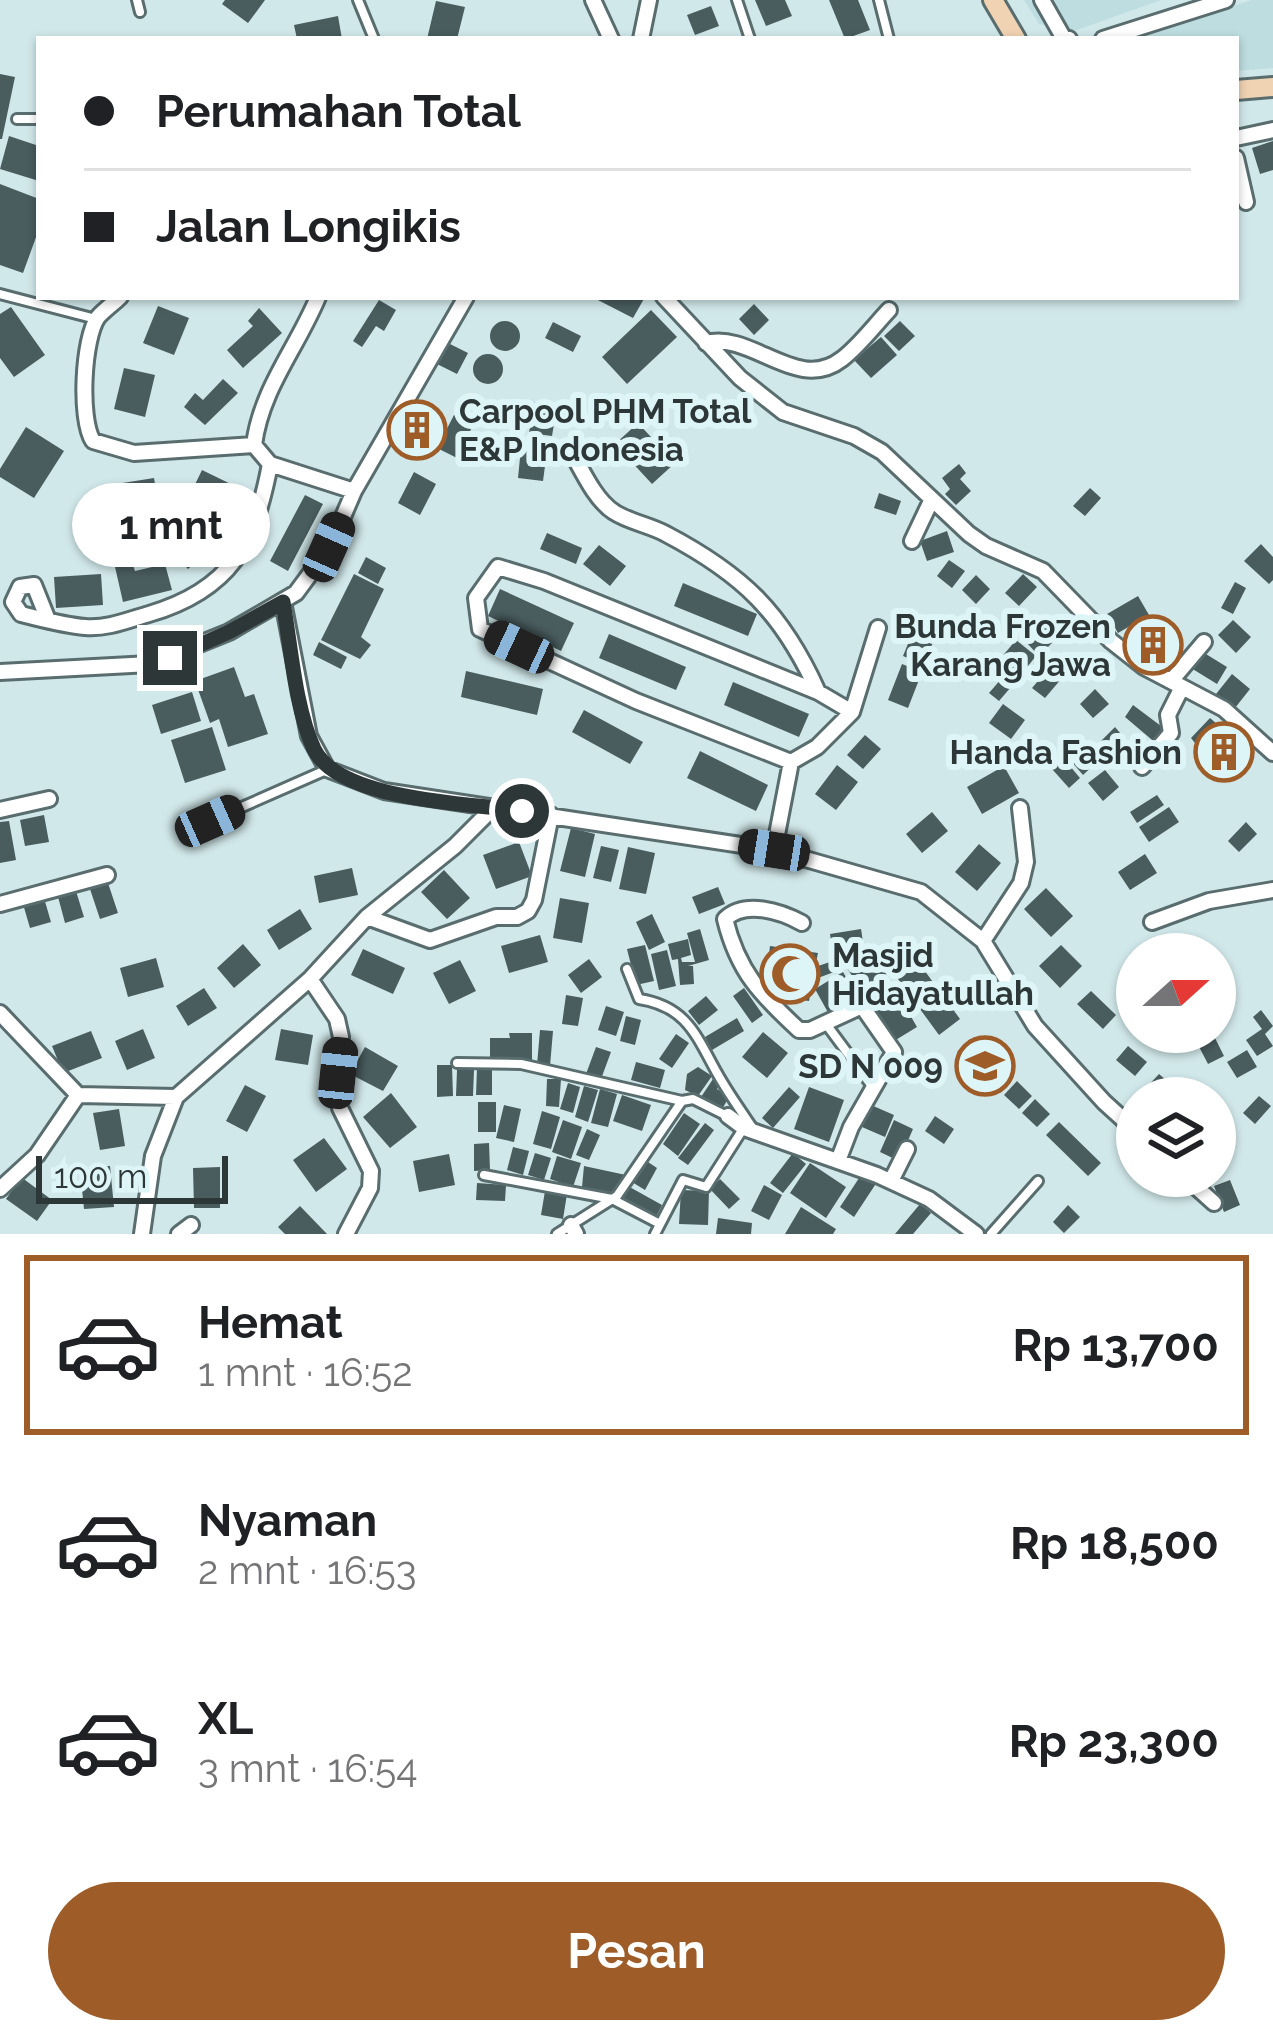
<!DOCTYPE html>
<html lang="id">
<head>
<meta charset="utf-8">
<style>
	body { margin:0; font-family:Raleway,sans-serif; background:#f2f2f2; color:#202124; height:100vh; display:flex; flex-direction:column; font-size:45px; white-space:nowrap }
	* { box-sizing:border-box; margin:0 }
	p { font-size:39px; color:#757577 }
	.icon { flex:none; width:66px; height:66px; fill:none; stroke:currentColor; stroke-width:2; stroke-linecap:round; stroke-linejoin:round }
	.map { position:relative; height:1234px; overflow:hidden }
	.sheet { display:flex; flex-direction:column; background:#fff; flex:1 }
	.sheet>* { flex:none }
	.hud { position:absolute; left:36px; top:36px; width:1203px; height:264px; border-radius:0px; box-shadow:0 3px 9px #0004; display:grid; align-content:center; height:264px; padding:0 48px; background:#fff }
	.needle { width:78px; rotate:69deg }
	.tools { position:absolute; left:1116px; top:933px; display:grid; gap:24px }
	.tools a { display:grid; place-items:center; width:120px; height:120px; border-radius:50%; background:#fff; box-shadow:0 3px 9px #0004; font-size:60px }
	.scale { position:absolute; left:36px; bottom:30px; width:192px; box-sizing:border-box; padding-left:12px; border:6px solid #2e3738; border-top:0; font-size:33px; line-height:42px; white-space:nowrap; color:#2e3738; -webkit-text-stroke:9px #def5f7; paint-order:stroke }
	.end { position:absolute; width:54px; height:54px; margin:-27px; border:15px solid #2e3738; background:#fff; box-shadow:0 0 0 6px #fff }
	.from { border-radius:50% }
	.bubble { position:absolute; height:84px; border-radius:42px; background:#fff; box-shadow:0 3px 9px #0004; font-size:39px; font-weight:700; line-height:84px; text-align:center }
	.car { position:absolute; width:36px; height:72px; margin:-36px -18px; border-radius:15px; box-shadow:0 0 9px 3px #0007; background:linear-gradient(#222 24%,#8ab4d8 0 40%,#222 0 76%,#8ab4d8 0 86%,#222 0) }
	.hud b { display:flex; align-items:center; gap:42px; height:114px; font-size:45px }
	.hud b+b { border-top:3px solid #e0e0e0 }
	.hud i { width:30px; height:30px; background:#202124 }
	ul { padding:21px 0 0; list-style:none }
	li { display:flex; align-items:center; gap:36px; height:180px; margin:0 24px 18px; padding:0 24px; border:6px solid transparent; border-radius:0px }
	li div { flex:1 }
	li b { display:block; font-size:45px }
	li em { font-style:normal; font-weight:700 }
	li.current { border-color:#9d5c28 }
	li>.icon { width:108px; height:108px; stroke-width:1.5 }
	.primary-button { display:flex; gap:24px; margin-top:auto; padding:24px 48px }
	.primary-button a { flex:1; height:138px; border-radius:72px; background:#9d5c28; color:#fff; font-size:48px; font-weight:700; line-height:138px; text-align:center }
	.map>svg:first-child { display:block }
</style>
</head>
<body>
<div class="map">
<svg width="1273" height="1234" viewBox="0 0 1273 1234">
	<rect width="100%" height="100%" fill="#d1e8ea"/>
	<path fill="#bddde0" d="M1024 0H1161L1074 31 1039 24Z
		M1252 0H1273V68L1236 71V39H1127Z"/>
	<path fill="#495c5e" d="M225 0H265L248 23 222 4Z
		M755 0H785L792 16 766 26Z
		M829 0H858L870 30 845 39Z
		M436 1 465 7 457 39H427Z
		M711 6 719 26 695 35 687 15Z
		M338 16 342 39H297L294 25Z
		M0 74 15 77 2 139H0Z
		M9 136 39 146V181L0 169Z
		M1273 141V170L1260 174 1252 148Z
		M0 184 39 199V229L23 273 0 265Z
		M592 297H645L633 318Z
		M379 300 396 310 384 331 376 326 362 347 353 341Z
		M754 304 769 320 754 335 739 319Z
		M158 306 189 318 174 355 143 343Z
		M11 307 45 355 14 377 0 358V314Z
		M259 308 282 333 243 368 227 350 253 326 248 321Z
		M651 310 677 337 627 384 602 357Z
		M490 336a15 15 0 1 1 30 0a15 15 0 1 1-30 0Z
		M900 321 915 336 899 351 884 336Z
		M553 322 581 336 573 352 545 338Z
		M881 337 897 355 871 378 854 360Z
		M448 343 468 353 457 374 437 364Z
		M473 369a15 15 0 1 1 30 0a15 15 0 1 1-30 0Z
		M124 368 155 375 145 417 114 409Z
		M223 379 238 393 205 425 184 407 195 393 203 400Z
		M420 402 437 411 413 458 396 449Z
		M534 402 557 406 552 436 529 433Z
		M454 415 473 425 457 458 437 448Z
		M638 423 675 463 652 484 615 444Z
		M26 427 64 451 34 498 0 477V469Z
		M521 448 547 451 543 481 518 478Z
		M959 464 966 473 960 479 971 491 956 505 945 494 950 489 942 478Z
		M202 470 243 490 233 513 205 500 200 507 187 501Z
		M414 472 436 484 420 515 398 503Z
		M154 478 159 507 114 514 110 485Z
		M1090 488 1101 498 1085 516 1073 506Z
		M879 493 901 501 896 515 874 508Z
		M305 495 323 504 288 571 270 561Z
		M207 522 222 538 188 569 165 544 175 534 183 543Z
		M947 531 954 552 927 561 920 541Z
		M547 533 582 548 576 564 540 549Z
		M1261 544 1273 557V580L1269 584 1244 561Z
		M599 545 626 566 610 586 583 564Z
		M366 557 386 568 378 584 358 573Z
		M949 560 965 571 952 588 937 576Z
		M132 562 135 571 165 564 172 590 123 602 115 567Z
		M101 574 103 605 56 608 54 577Z
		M354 574 384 589 361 637 371 645 360 659 321 640Z
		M1023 574 1037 587 1019 606 1005 593Z
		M976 575 990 589 976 604 962 590Z
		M1235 582 1246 588 1233 614 1221 608Z
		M683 583 757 614 748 636 674 606Z
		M500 589 574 623 561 651 488 616Z
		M1138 596 1149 615 1118 633 1107 614Z
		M1049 618 1063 632 1039 656 1026 642Z
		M1233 620 1251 637 1236 653 1218 635Z
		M916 624 937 632 924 665 903 656Z
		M1151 629 1168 641 1154 661 1137 649Z
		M609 634 686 667 676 690 599 658Z
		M1016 640 1036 656 1020 676 1000 659Z
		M319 642 347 657 341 669 313 655Z
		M1201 651 1227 667 1217 684 1191 668Z
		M902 664 922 672 908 708 888 700Z
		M234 667 245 697 254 694 268 734 228 747 219 719 210 723 195 681Z
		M1049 668 1062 678 1045 698 1032 688Z
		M466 671 543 689 537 715 461 697Z
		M1008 671 1017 680 999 701 989 693Z
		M1232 674 1250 689 1235 708 1216 694Z
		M733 682 809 714 799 737 724 705Z
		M1095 689 1109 704 1093 718 1080 704Z
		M192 692 201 721 161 734 152 705Z
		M1003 704 1025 720 1011 739 989 723Z
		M1133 705 1169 732 1158 745 1125 717Z
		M584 710 643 742 630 764 572 732Z
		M1210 718 1217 724 1205 737 1207 739 1220 725 1228 733 1206 757 1191 738Z
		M212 727 226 770 185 783 171 740Z
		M1115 727 1126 740 1107 758 1096 746Z
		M865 735 881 749 863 769 847 755Z
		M1230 735 1241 745 1218 770 1207 759Z
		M1081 740 1099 760 1083 775 1065 754Z
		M700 751 768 785 756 811 687 778Z
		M1064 759 1080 778 1069 788 1052 769Z
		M837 765 858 782 836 810 815 794Z
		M1004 766 1019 793 982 814 967 787Z
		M1105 770 1119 787 1103 801 1088 783Z
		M1157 795 1164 805 1137 823 1130 812Z
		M1169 807 1179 822 1149 842 1139 827Z
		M932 812 948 831 922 853 906 834Z
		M44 815 49 842 25 846 20 820Z
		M9 821 16 860 0 863V822Z
		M1246 822 1257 834 1239 852 1228 841Z
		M571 828 595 834 585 877 560 871Z
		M519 842 532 876 496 889 483 855Z
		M979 844 1001 863 977 891 955 872Z
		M601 846 619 850 611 882 593 878Z
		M628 847 655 853 646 894 619 889Z
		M1145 854 1157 873 1130 890 1118 872Z
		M352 868 358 895 319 903 314 876Z
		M444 870 470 898 447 919 421 892Z
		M107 880 118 913 100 919 89 886Z
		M718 887 725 904 699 914 692 897Z
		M75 888 84 917 65 923 57 893Z
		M1046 888 1073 916 1051 937 1024 909Z
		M44 898 51 922 30 928 23 904Z
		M560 898 589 903 582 943 553 938Z
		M300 909 312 929 279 950 267 930Z
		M652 914 665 942 649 950 636 922Z
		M700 929 709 960 688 966H693L694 984 680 985 678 959 672 960 668 944 688 939 691 955 681 958 682 962H695L687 933Z
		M861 929 863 942 832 947 830 934Z
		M540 935 548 962 509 973 501 946Z
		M871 943 893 975 864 994 843 962Z
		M243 944 261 965 234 988 217 968Z
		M645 945 654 981 636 985 627 949Z
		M1061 945 1082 966 1060 988 1039 966Z
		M770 946 818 953 815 967 830 962 834 972 818 978 815 969 809 1001 764 995Z
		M901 948 910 965 893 973 884 955Z
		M363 949 405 968 393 994 351 975Z
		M667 950 676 986 659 990 651 954Z
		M156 958 164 987 128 997 120 968Z
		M589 959 602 977 581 993 568 975Z
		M460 960 476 991 449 1004 433 973Z
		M919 963 960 1019 939 1035 898 979Z
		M843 972 859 999 830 1016 815 989Z
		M204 988 217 1008 188 1026 176 1006Z
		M744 988 763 1015 752 1023 733 996Z
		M1091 991 1116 1015 1103 1029 1077 1004Z
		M898 994 917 1027 894 1041 874 1008Z
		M566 995 583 998 578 1026 562 1024Z
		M706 996 718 1010 699 1025 688 1011Z
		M606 1006 624 1012 616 1036 598 1030Z
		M1261 1010 1273 1026 1265 1034 1273 1046 1257 1056 1246 1040 1262 1029 1253 1017Z
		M626 1016 641 1020 635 1045 620 1041Z
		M737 1018 744 1031 712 1050 705 1037Z
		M143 1029 155 1058 127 1070 115 1041Z
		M281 1029 313 1035 308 1065 275 1060Z
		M540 1030 553 1031 550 1066 537 1065Z
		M91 1031 102 1058 63 1073 52 1046Z
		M763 1032 788 1053 767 1078 742 1057Z
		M1212 1032 1224 1056 1208 1064 1196 1041Z
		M509 1033H532V1060L490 1059V1038H510Z
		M676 1034 689 1043 672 1068 659 1059Z
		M970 1039 1012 1080 1000 1093 957 1052Z
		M1128 1046 1147 1062 1135 1076 1116 1060Z
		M365 1047 398 1066 383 1091 350 1074Z
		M596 1047 611 1052 601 1079 586 1074Z
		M1247 1050 1257 1067 1237 1078 1227 1062Z
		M636 1062 665 1070 660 1088 631 1080Z
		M437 1065H452L453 1096 437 1097Z
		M698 1067 712 1076 698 1096 685 1090 687 1074Z
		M477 1068H492V1095H476Z
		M457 1070H474L473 1096H456Z
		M1159 1074 1187 1098H1158L1146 1088Z
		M547 1079H561L559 1107 546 1106Z
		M713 1079 720 1084 717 1089 729 1097 721 1111 701 1097Z
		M1017 1081 1032 1096 1019 1109 1004 1095Z
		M568 1083 580 1087 573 1113 560 1109Z
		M245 1085 266 1096 247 1132 226 1121Z
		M584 1086 598 1090 588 1122 575 1117Z
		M789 1087 800 1097 773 1128 762 1118Z
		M809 1087 844 1100 829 1142 794 1129Z
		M600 1089 617 1094 608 1127 591 1123Z
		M391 1093 417 1127 390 1148 363 1117Z
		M622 1095 651 1105 642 1131 613 1121Z
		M1259 1096 1271 1106 1255 1124 1243 1113Z
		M1035 1099 1050 1114 1037 1127 1022 1113Z
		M478 1102H496V1132H478Z
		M504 1105 521 1109 514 1142 496 1138Z
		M871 1105 894 1115 885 1137 862 1127Z
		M119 1109 125 1146 100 1150 93 1113Z
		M542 1111 560 1117 551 1149 533 1144Z
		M684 1113 700 1124 678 1156 663 1144Z
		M935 1116 954 1129 944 1144 925 1131Z
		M563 1120 582 1127 571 1159 552 1152Z
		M894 1120 913 1129 899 1161 880 1152Z
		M1059 1122 1101 1163 1088 1176 1046 1135Z
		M705 1123 714 1130 688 1165 678 1158Z
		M587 1129 600 1135 589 1160 576 1155Z
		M324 1138 347 1169 316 1192 293 1160Z
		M489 1143 490 1170 474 1171V1144Z
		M513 1147 529 1151 523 1175 507 1170Z
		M535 1153 551 1158 544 1180 528 1175Z
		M793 1153 806 1164 783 1193 770 1183Z
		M449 1154 455 1185 419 1192 413 1161Z
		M557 1156 581 1163 573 1187 550 1179Z
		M645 1160 657 1168 645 1190 632 1182Z
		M810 1163 846 1187 826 1218 790 1193Z
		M110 1166 114 1207 84 1209 80 1169Z
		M584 1166 626 1175 615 1195 582 1187Z
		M220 1167V1208H194L193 1168Z
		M863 1172 877 1182 854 1217 840 1207Z
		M21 1177 52 1200 37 1221 6 1199Z
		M720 1179 740 1199 729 1209 710 1189Z
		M1230 1180 1240 1205 1224 1212 1214 1186Z
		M477 1183 506 1185 505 1201 476 1200Z
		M626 1185 662 1205 656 1217 619 1197Z
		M764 1185 782 1195 769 1220 751 1211Z
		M681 1190 709 1191 708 1225 679 1224Z
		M545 1191 567 1194 563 1219 541 1215Z
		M920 1204 931 1213 913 1234H895Z
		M1068 1205 1080 1217 1064 1233 1053 1222Z
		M300 1206 327 1234H285L278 1227Z
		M801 1207 836 1229 833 1234H785Z
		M718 1218 752 1223 751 1234H716Z"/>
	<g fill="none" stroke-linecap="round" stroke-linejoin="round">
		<g stroke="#596d6f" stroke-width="14">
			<path id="service" d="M137 0 140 12
				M358 0 374 39
				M737 0 750 39
				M879 0 889 39
				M17 119H39
				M0 294 96 319
				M210 821 326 770
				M627 969 639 999C686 1006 696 1035 717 1073 728 1093 741 1111 754 1130
				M826 1024 872 1086
				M457 1063 521 1064 682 1101 693 1099 727 1116
				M484 1175 612 1199 660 1224
				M557 1234 617 1196 682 1101
				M655 1234 683 1180 706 1187 743 1129
				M991 1234 1038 1181"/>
		</g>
		<g stroke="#596d6f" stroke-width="20">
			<path id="minor" d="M593 0 611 39
				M1042 0 1063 37 1069 39
				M641 39 649 0
				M1103 39 1226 0
				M1236 138 1273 130
				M1236 158 1246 202
				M120 297C114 303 104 310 98 317 83 338 79 419 93 441L134 453 254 445
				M318 297C297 348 261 389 254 445L270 464 354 491
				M664 297 740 378 783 412 854 436 882 452 969 534 986 546 1043 571 1111 641 1144 667 1224 709 1273 753
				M706 343C752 331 797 394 842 359 859 346 874 326 889 310
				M571 451C582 470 595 500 614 512 629 522 650 525 666 534 742 574 782 612 818 692
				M912 541 931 501
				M283 602 309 736 327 769 384 791 774 850 921 892 983 941 1035 1026 1104 1102 1137 1132
				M48 620 34 585 20 587 13 602 21 614C42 619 63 625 85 627 107 629 128 620 149 614 231 590 255 544 270 464
				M0 672 150 664 229 632 296 593 330 547 354 491 466 297
				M1171 681 1204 642
				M791 762 636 701 480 629 476 598 498 567 544 581 818 692 852 712
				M1142 767 1171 733 1168 715 1182 687
				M0 810 49 799
				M774 850 791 762 817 747 852 712 878 628
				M0 904 107 875
				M367 917 430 940 496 917H517L528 911 534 900 551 815
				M1152 922 1209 901 1273 890
				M802 923C780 911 745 900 725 919 738 972 761 995 799 1030H810L862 1006 894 1052 851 1127 838 1161
				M983 941 1021 883 1026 862 1020 808
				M310 979 337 1019 341 1037 337 1073 340 1108 371 1171 370 1188 346 1234
				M0 1013 78 1095
				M728 1116 744 1128 877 1175 929 1199 976 1234
				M1184 1176 1214 1203
				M891 1181 907 1149
				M0 1189 37 1155 78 1095 176 1097
				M571 1225 576 1234
				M142 1234 153 1156 176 1097 310 979 367 917 455 846 494 807
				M179 1234 191 1225"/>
		</g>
		<g stroke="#596d6f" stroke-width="24">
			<path id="secondary" d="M993 0 1016 39
				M1236 90 1273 87"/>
		</g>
		<use href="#service" stroke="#fff" stroke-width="8"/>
		<use href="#minor" stroke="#fff" stroke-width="14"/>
		<use href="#secondary" stroke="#f0d3b2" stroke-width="18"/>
	</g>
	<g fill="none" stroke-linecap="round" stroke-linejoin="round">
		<path stroke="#2e3738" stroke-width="15" d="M170 658 229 632 283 602C291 647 295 708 314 749 339 801 469 803 522 811"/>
	</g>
	<defs>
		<g id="building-ring" transform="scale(3)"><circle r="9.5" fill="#def5f7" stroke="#9d5c28" stroke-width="1.5"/><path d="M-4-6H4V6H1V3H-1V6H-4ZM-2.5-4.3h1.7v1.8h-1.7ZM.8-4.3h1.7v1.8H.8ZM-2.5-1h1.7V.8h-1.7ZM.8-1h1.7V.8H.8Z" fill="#9d5c28"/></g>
		<g id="mosque-ring" transform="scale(3)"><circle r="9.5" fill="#def5f7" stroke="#9d5c28" stroke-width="1.5"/><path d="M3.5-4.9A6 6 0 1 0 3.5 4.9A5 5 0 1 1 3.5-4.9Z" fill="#9d5c28"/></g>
		<g id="school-ring" transform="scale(3)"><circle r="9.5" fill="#def5f7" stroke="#9d5c28" stroke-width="1.5"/><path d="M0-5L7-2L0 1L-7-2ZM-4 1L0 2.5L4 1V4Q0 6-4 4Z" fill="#9d5c28"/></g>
	</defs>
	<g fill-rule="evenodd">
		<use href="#building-ring" x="417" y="430"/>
		<use href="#building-ring" x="1153" y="645"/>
		<use href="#building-ring" x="1224" y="752"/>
		<use href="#mosque-ring" x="790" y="974"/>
		<use href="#school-ring" x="985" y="1066"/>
	</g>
	<g text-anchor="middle" stroke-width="12" stroke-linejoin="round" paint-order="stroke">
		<g font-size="33" font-weight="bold" fill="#2e3738" stroke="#def5f7" text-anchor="end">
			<text x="459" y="423" text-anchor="start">Carpool PHM Total<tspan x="459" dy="38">E&amp;P Indonesia</tspan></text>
			<text x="1111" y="638">Bunda Frozen<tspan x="1111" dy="38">Karang Jawa</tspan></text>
			<text x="1182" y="764">Handa Fashion</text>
			<text x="832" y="967" text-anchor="start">Masjid<tspan x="832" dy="38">Hidayatullah</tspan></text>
			<text x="943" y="1078">SD N 009</text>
		</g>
	</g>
</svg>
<div class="tools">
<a><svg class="needle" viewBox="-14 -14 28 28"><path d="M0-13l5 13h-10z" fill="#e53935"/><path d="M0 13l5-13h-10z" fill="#757577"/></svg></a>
<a><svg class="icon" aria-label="layers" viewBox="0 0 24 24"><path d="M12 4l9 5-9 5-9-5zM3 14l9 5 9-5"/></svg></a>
</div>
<div class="scale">100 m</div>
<i class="end from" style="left:522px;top:811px"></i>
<i class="end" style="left:170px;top:658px"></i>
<div class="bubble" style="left:72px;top:483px;width:198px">1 mnt</div>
<i class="car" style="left:329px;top:547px;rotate:24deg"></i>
<i class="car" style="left:519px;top:647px;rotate:295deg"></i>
<i class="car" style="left:210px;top:821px;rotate:66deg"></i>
<i class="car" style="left:774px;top:850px;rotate:279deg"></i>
<i class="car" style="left:338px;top:1073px;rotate:6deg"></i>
<div class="hud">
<b><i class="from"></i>Perumahan Total</b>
<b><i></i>Jalan Longikis</b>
</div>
</div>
<section class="sheet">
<ul>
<li class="current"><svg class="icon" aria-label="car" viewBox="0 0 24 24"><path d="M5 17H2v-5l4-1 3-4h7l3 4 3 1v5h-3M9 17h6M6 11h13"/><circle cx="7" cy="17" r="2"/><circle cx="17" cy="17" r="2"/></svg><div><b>Hemat</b><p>1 mnt · 16:52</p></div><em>Rp 13,700</em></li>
<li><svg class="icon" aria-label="car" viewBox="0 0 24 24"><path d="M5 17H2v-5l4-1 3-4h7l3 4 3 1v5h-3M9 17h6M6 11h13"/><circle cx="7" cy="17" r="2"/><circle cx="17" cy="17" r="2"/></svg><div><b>Nyaman</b><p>2 mnt · 16:53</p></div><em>Rp 18,500</em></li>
<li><svg class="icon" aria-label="car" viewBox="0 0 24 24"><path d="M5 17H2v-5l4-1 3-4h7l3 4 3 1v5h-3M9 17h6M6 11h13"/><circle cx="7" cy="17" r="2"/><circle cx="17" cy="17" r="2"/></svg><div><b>XL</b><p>3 mnt · 16:54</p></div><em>Rp 23,300</em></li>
</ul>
<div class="primary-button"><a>Pesan</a></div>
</section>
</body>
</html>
